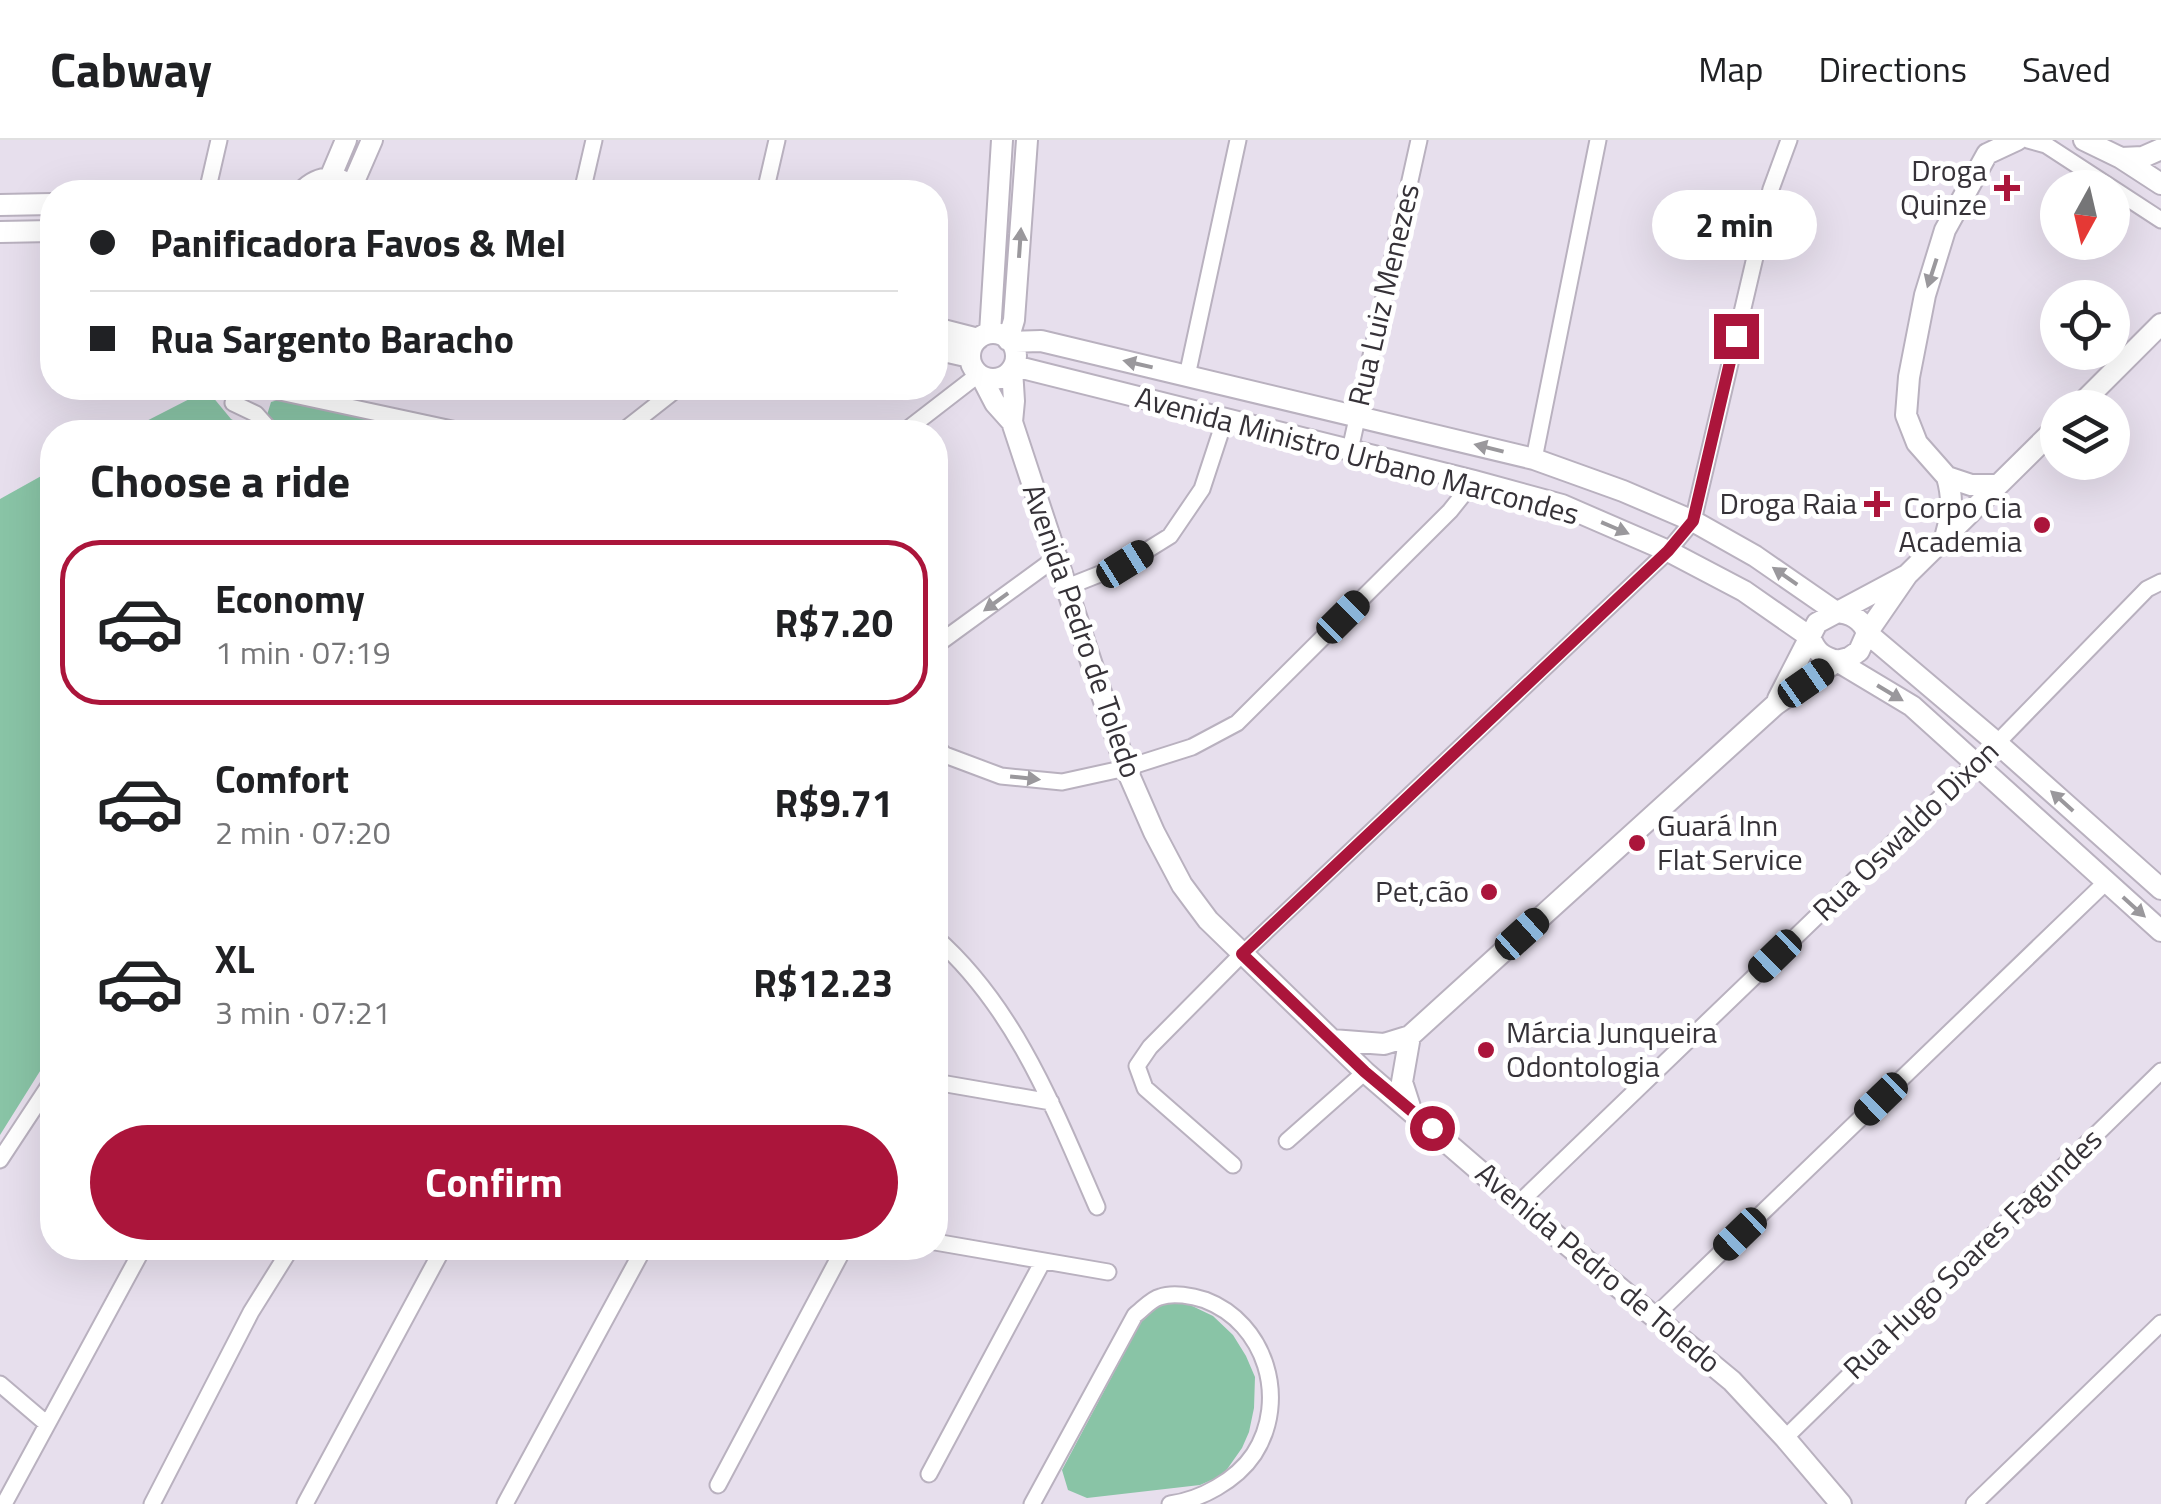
<!DOCTYPE html>
<html lang="en">
<head>
<meta charset="utf-8">
<style>
	body { margin:0; font-family:"Titillium Web",sans-serif; background:#f6f6f6; color:#202124; height:100vh; display:flex; flex-direction:column; font-size:38px; white-space:nowrap }
	* { box-sizing:border-box; margin:0 }
	p { font-size:32px; color:#757577 }
	.icon { flex:none; width:55px; height:55px; fill:none; stroke:currentColor; stroke-width:2; stroke-linecap:round; stroke-linejoin:round }
	.map { position:relative; flex:1; overflow:hidden }
	.drawer { position:absolute; left:40px; top:280px; width:908px; height:840px; display:flex; flex-direction:column; background:#fff; border-radius:40px; box-shadow:0 10px 40px #0002 }
	.drawer>* { flex:none }
	.banner { position:absolute; left:40px; top:40px; width:908px; height:220px; border-radius:40px; box-shadow:0 10px 40px #0002; display:grid; align-content:center; height:220px; padding:0 50px; background:#fff }
	.needle { width:65px; rotate:188deg }
	.controls { position:absolute; left:2040px; top:30px; display:grid; gap:20px }
	.controls a { display:grid; place-items:center; width:90px; height:90px; border-radius:50%; background:#fff; box-shadow:0 10px 40px #0002; font-size:50px }
	.end { position:absolute; width:45px; height:45px; margin:-22px; border:12px solid #ab153b; background:#fff; box-shadow:0 0 0 5px #fff }
	.from { border-radius:50% }
	.bubble { position:absolute; height:70px; border-radius:35px; background:#fff; box-shadow:0 10px 40px #0002; font-size:32px; font-weight:700; line-height:70px; text-align:center }
	.car { position:absolute; width:30px; height:60px; margin:-30px -15px; border-radius:12px; box-shadow:0 0 8px 2px #0007; background:linear-gradient(#222 24%,#8ab4d8 0 40%,#222 0 76%,#8ab4d8 0 86%,#222 0) }
	.banner b { display:flex; align-items:center; gap:35px; height:95px; font-size:38px }
	.banner b+b { border-top:2px solid #e0e0e0 }
	.banner i { width:25px; height:25px; background:#202124 }
	ul { padding:0; list-style:none }
	li { display:flex; align-items:center; gap:30px; height:165px; margin:0 20px 15px; padding:0 30px; border:5px solid transparent; border-radius:40px }
	li div { flex:1 }
	li b { display:block; font-size:38px }
	li em { font-style:normal; font-weight:700 }
	li.current { border-color:#ab153b }
	li>.icon { width:90px; height:90px; stroke-width:1.5 }
	h2 { padding:0 50px; font-size:45px; line-height:120px }
	.cta { display:flex; gap:20px; margin-top:auto; padding:20px 50px }
	.cta a { flex:1; height:115px; border-radius:60px; background:#ab153b; color:#fff; font-size:40px; font-weight:700; line-height:115px; text-align:center }
	header { display:flex; align-items:center; gap:60px; box-sizing:border-box; height:140px; padding:0 50px; background:#fff; border-bottom:2px solid #e0e0e0 }
	header strong { font-size:48px }
	nav { display:flex; gap:55px; margin-inline-start:auto; font-size:35px }
	.map>svg:first-child { display:block }
</style>
</head>
<body>
<header>
<strong>Cabway</strong>
<nav><a>Map</a><a>Directions</a><a>Saved</a></nav>
</header>
<div class="map">
<svg width="2161" height="1364" viewBox="0 0 2161 1364">
	<rect width="100%" height="100%" fill="#e7dfed"/>
	<path fill="#89c4a6" d="M207 250 231 279 255 292H125Z
		M285 258 446 292H279L267 275 271 262Z
		M52 330V912L0 995V359Z
		M1160 1163H1186L1213 1176 1233 1195 1246 1216 1255 1237 1254 1268 1249 1292 1242 1308 1223 1335 1200 1345 1087 1358 1068 1350 1062 1330 1143 1178Z"/>
	<g fill="none" stroke-linecap="round" stroke-linejoin="round">
		<g stroke="#b9b1bf" stroke-width="19">
			<path id="street" d="M2028 0 2046 5 2112 48
				M2112 48 2161 80
				M207 52 219 0
				M582 52 594 0
				M765 52 777 0
				M1187 236 1238 0
				M240 248 233 263 256 274 272 292
				M266 249 466 292
				M622 292 678 248
				M904 292 979 234
				M1350 310 1419 0
				M1534 319 1598 0
				M1067 447 1125 424 1170 396 1202 349 1225 279
				M935 506 1057 417
				M935 606 945 615 1001 636 1062 642 1126 628 1192 607 1237 583 1450 371 1474 341
				M935 797C1016 868 1055 971 1097 1067
				M935 942 1051 962
				M1287 1001 1365 932
				M0 1020 52 941
				M1233 1025 1145 948 1137 926 1150 907 1242 814 1668 411 1693 381 1771 49 1789 0
				M1518 1064 1997 603 2147 449 2161 442
				M935 1102 1108 1132
				M1655 1176 2106 742
				M0 1244 47 1284
				M1785 1298 2161 931
				M929 1334 1043 1121
				M718 1345 844 1108
				M4 1364 143 1108
				M152 1364 251 1172 291 1108
				M305 1364 443 1108
				M505 1364 644 1108
				M1032 1364 1135 1175C1142 1170 1151 1159 1160 1157 1173 1152 1193 1156 1205 1160 1266 1183 1289 1260 1254 1314 1236 1341 1200 1360 1170 1364
				M1974 1364 2161 1183"/>
		</g>
		<g stroke="#b9b1bf" stroke-width="24">
			<path id="secondary" d="M2084 0 2121 18 2161 44
				M1987 14 1945 90 1925 155 1909 237 1906 275 1917 303 1947 337 1971 345H1998
				M1987 14 2017 0
				M2121 18 2143 17 2161 9
				M330 38 346 0
				M352 46 372 0
				M302 52C319 34 341 34 358 52
				M0 65 52 64
				M0 92 52 91
				M935 188 978 199
				M990 193 1002 0
				M970 216a23 23 0 1 1 46 0a23 23 0 1 1-46 0Z
				M1008 200 1014 180 1027 0
				M1012 202 1041 201 1534 319 1623 351 1693 381 1755 416 1836 472C1851 473 1862 479 1867 493L1997 603 2161 749
				M935 209 970 217
				M1014 226 1474 341 1562 365 1668 411 1744 451 1810 497C1816 512 1822 517 1837 521L1912 566 2161 791
				M1012 229 1014 261 1012 282 1126 628 1154 692 1182 745 1208 780 1365 932 1518 1064 1732 1241 1785 1298 1841 1364
				M981 236 995 263 1012 282
				M2077 268 2161 184
				M1946 394C1952 373 1953 358 1947 337
				M1778 559 1817 483 1905 436
				M1410 896 1402 942 1411 970
				M1332 900 1384 904 1410 896 1775 565 1837 521 1849 518 1859 511 1867 493 1907 435 2058 286"/>
		</g>
		<use href="#street" stroke="#fff" stroke-width="15"/>
		<use href="#secondary" stroke="#fff" stroke-width="20"/>
	</g>
	<defs><path id="oneway-solid" d="M-6-.8H1V-3.2L6.5 0L1 3.2V.8H-6Z" transform="scale(2.5)"/></defs>
	<g fill="#9a989c">
		<use href="#oneway-solid" transform="translate(1020 103) rotate(-86)"/>
		<use href="#oneway-solid" transform="translate(1932 133) rotate(108)"/>
		<use href="#oneway-solid" transform="translate(1138 224) rotate(-167)"/>
		<use href="#oneway-solid" transform="translate(1489 308) rotate(-166)"/>
		<use href="#oneway-solid" transform="translate(1615 388) rotate(23)"/>
		<use href="#oneway-solid" transform="translate(1785 436) rotate(-145)"/>
		<use href="#oneway-solid" transform="translate(996 462) rotate(144)"/>
		<use href="#oneway-solid" transform="translate(1890 553) rotate(31)"/>
		<use href="#oneway-solid" transform="translate(1025 638) rotate(6)"/>
		<use href="#oneway-solid" transform="translate(2062 661) rotate(-138)"/>
		<use href="#oneway-solid" transform="translate(2134 767) rotate(42)"/>
	</g>
	<g fill="none" stroke-linecap="round" stroke-linejoin="round">
		<path stroke="#ab153b" stroke-width="12" d="M1432 988 1365 932 1242 814 1668 411 1693 381 1736 196"/>
	</g>
	<g fill="#ab153b" stroke="#fff" stroke-width="4">
		<path d="M2002 33h10v10h10v10h-10v10h-10v-10h-10v-10h10z"/>
		<path d="M1872 349h10v10h10v10h-10v10h-10v-10h-10v-10h10z"/>
		<circle cx="2042" cy="385" r="10"/>
		<circle cx="1637" cy="703" r="10"/>
		<circle cx="1489" cy="752" r="10"/>
		<circle cx="1486" cy="910" r="10"/>
	</g>
	<g text-anchor="middle" stroke-width="10" stroke-linejoin="round" paint-order="stroke">
		<g font-size="30" fill="#363238" stroke="#fff" text-anchor="end">
			<text x="1987" y="41">Droga<tspan x="1987" dy="34">Quinze</tspan></text>
			<text x="1857" y="374">Droga Raia</text>
			<text x="2022" y="378">Corpo Cia<tspan x="2022" dy="34">Academia</tspan></text>
			<text x="1657" y="696" text-anchor="start">Guará Inn<tspan x="1657" dy="34">Flat Service</tspan></text>
			<text x="1469" y="762">Pet,cão</text>
			<text x="1506" y="903" text-anchor="start">Márcia Junqueira<tspan x="1506" dy="34">Odontologia</tspan></text>
		</g>
		<g font-size="30" fill="#363238" stroke="#fff">
			<text transform="translate(1384 155) rotate(-77)" y="10">Rua Luiz Menezes</text>
			<text transform="translate(1357 316) rotate(15)" y="10">Avenida Ministro Urbano Marcondes</text>
			<text transform="translate(1082 491) rotate(71)" y="10">Avenida Pedro de Toledo</text>
			<text transform="translate(1906 691) rotate(-44)" y="10">Rua Oswaldo Dixon</text>
			<text transform="translate(1973 1114) rotate(-44)" y="10">Rua Hugo Soares Fagundes</text>
			<text transform="translate(1598 1128) rotate(40)" y="10">Avenida Pedro de Toledo</text>
		</g>
	</g>
</svg>
<div class="controls">
<a><svg class="needle" viewBox="-14 -14 28 28"><path d="M0-13l5 13h-10z" fill="#e53935"/><path d="M0 13l5-13h-10z" fill="#757577"/></svg></a>
<a><svg class="icon" aria-label="locate" viewBox="0 0 24 24"><circle cx="12" cy="12" r="6"/><path d="M12 2v4M12 18v4M2 12h4M18 12h4"/></svg></a>
<a><svg class="icon" aria-label="layers" viewBox="0 0 24 24"><path d="M12 4l9 5-9 5-9-5zM3 14l9 5 9-5"/></svg></a>
</div>
<i class="end from" style="left:1432px;top:988px"></i>
<i class="end" style="left:1736px;top:196px"></i>
<div class="bubble" style="left:1652px;top:50px;width:165px">2 min</div>
<i class="car" style="left:1125px;top:424px;rotate:58deg"></i>
<i class="car" style="left:1343px;top:477px;rotate:45deg"></i>
<i class="car" style="left:1806px;top:543px;rotate:55deg"></i>
<i class="car" style="left:1522px;top:794px;rotate:48deg"></i>
<i class="car" style="left:1775px;top:816px;rotate:226deg"></i>
<i class="car" style="left:1881px;top:959px;rotate:226deg"></i>
<i class="car" style="left:1740px;top:1094px;rotate:226deg"></i>
<div class="banner">
<b><i class="from"></i>Panificadora Favos &amp; Mel</b>
<b><i></i>Rua Sargento Baracho</b>
</div>
<section class="drawer">
<h2>Choose a ride</h2>
<ul>
<li class="current"><svg class="icon" aria-label="car" viewBox="0 0 24 24"><path d="M5 17H2v-5l4-1 3-4h7l3 4 3 1v5h-3M9 17h6M6 11h13"/><circle cx="7" cy="17" r="2"/><circle cx="17" cy="17" r="2"/></svg><div><b>Economy</b><p>1 min · 07:19</p></div><em>R$7.20</em></li>
<li><svg class="icon" aria-label="car" viewBox="0 0 24 24"><path d="M5 17H2v-5l4-1 3-4h7l3 4 3 1v5h-3M9 17h6M6 11h13"/><circle cx="7" cy="17" r="2"/><circle cx="17" cy="17" r="2"/></svg><div><b>Comfort</b><p>2 min · 07:20</p></div><em>R$9.71</em></li>
<li><svg class="icon" aria-label="car" viewBox="0 0 24 24"><path d="M5 17H2v-5l4-1 3-4h7l3 4 3 1v5h-3M9 17h6M6 11h13"/><circle cx="7" cy="17" r="2"/><circle cx="17" cy="17" r="2"/></svg><div><b>XL</b><p>3 min · 07:21</p></div><em>R$12.23</em></li>
</ul>
<div class="cta"><a>Confirm</a></div>
</section>
</div>
</body>
</html>
